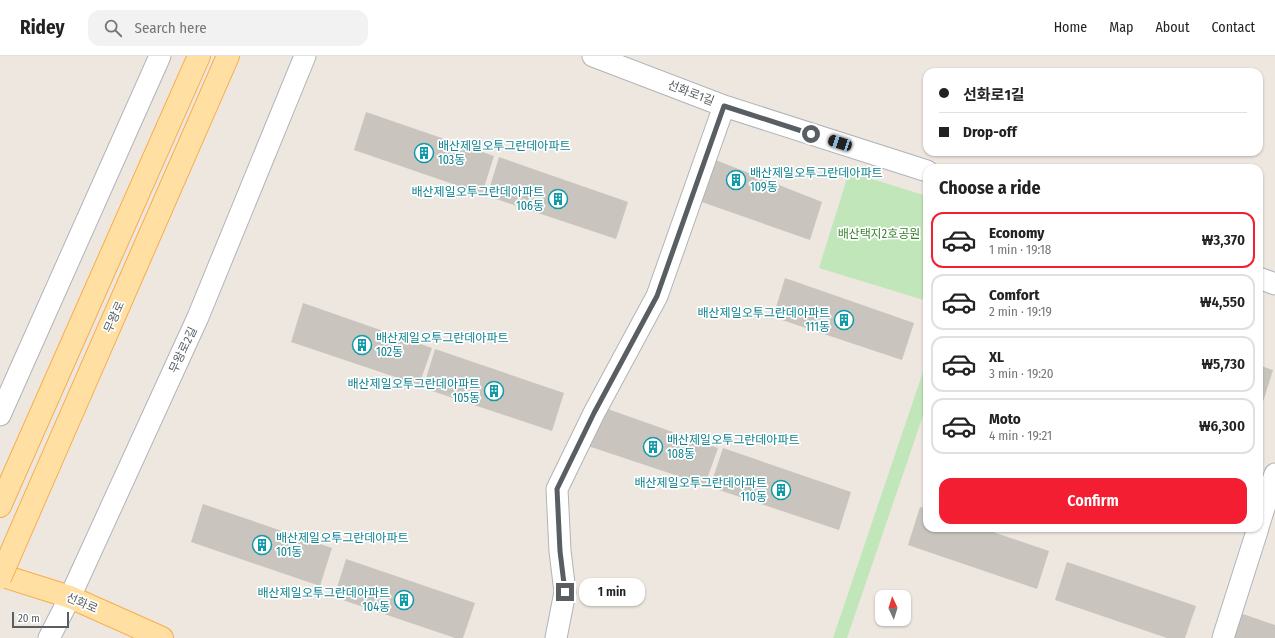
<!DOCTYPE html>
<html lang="en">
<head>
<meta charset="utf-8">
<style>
	body { margin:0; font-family:"Fira Sans Condensed","Noto Sans KR",sans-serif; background:#f2f2f2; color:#222; height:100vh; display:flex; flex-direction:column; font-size:15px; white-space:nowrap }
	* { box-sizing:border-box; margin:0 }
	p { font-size:13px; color:#767676 }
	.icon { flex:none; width:22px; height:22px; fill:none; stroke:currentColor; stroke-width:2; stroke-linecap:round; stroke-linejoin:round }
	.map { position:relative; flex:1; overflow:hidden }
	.details { position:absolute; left:923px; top:108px; width:340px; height:368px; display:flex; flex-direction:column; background:#fff; border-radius:12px; box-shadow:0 1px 3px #0004 }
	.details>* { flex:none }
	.hud { position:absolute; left:923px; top:12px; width:340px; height:88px; border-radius:12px; box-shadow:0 1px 3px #0004; display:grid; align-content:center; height:88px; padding:0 16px; background:#fff }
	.needle { width:26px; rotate:356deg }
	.fabs { position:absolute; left:875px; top:534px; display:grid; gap:8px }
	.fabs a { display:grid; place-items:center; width:36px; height:36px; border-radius:8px; background:#fff; box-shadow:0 1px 3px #0004; font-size:20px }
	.scale { position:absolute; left:12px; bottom:10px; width:57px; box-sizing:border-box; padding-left:4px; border:2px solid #585e61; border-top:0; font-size:11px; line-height:14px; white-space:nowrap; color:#585e61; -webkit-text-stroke:3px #fff; paint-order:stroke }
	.end { position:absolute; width:18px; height:18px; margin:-9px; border:5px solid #585e61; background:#fff; box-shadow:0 0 0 2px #fff }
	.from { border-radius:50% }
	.bubble { position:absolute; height:28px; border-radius:12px; background:#fff; box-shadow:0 1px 3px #0004; font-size:13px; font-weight:600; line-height:28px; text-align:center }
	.car { position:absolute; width:12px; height:24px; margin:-12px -6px; border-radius:5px; box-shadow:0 0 3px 1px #0007; background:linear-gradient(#222 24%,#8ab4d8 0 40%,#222 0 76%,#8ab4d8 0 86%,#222 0) }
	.hud b { display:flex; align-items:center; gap:14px; height:38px; font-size:15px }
	.hud b+b { border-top:1px solid #e0e0e0 }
	.hud i { width:10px; height:10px; background:#222 }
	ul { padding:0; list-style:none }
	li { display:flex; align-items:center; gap:12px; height:56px; margin:0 8px 6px; padding:0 8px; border:2px solid #e0e0e0; border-radius:12px }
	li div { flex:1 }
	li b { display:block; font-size:15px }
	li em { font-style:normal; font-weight:600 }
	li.active { border-color:#f31e31 }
	li>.icon { width:36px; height:36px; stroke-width:1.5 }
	h2 { padding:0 16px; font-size:18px; line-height:48px }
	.primary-button { display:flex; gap:8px; margin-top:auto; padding:8px 16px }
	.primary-button a { flex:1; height:46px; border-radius:12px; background:#f31e31; color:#fff; font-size:16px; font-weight:600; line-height:46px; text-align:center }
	header { display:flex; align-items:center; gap:24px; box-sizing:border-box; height:56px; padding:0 20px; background:#fff; border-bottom:1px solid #e0e0e0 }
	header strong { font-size:19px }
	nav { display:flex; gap:22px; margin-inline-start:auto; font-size:14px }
	.search { width:280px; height:36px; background:#f2f2f2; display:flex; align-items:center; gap:10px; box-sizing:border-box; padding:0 14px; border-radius:12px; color:#767676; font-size:15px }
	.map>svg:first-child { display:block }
</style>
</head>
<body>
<header>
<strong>Ridey</strong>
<div class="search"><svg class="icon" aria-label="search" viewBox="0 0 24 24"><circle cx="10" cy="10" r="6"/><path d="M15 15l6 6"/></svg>Search here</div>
<nav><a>Home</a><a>Map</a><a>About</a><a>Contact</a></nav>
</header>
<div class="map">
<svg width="1275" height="582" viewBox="0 0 1275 582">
	<rect width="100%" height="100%" fill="#ede7df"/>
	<path fill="#c1e6b9" d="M849 116 927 140V245L819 212Z
		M927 304V348L847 582H833Z"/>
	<path fill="#c9c4be" d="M366 56 494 100 482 138 354 94Z
		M499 101 628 146 616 183 487 140Z
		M713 103 822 146 810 184 699 145Z
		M785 222 914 267 902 304 773 261Z
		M303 247 432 292 419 329 291 286Z
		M435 293 564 337 552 375 423 332Z
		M1259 309 1273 314 1261 352 1259 351Z
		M602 351 718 392 705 429 588 390Z
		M723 392 851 436 839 474 710 431Z
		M203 448 332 492 320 530 191 486Z
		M920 451 927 453V472H981L1049 495 1037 533 908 489Z
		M346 503 475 547 463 582H455L334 541Z
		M1067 506 1196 550 1185 582H1167L1055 544Z
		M1240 557 1275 569V582H1232Z"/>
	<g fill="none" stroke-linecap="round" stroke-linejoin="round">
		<g stroke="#b0b4b8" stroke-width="23">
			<path id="minor" d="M593 0 724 50 927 115
				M1259 222 1275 228
				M0 359 160 0
				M1259 468 1275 418
				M49 582 70 541 198 261 305 0
				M556 582 565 536 560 495 557 433 594 357 657 240 724 50
				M1223 582 1258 472"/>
		</g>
		<g stroke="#faac4b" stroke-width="24">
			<path id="major" d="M51 405 228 0
				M0 450 199 0
				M0 519 70 541 162 582"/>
		</g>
		<use href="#minor" stroke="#fff" stroke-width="21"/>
		<use href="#major" stroke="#ffe0a2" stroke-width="22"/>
		<g stroke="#faac4b" stroke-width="24" stroke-linecap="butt">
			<path id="major-bridge" d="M0 522 51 405"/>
		</g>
		<use href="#major-bridge" stroke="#ffe0a2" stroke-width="22"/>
	</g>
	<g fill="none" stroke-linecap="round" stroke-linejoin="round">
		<path stroke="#585e61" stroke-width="5" d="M565 536 560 495 557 433 594 357 657 240 724 50 811 78"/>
	</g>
	<defs>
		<g id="building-ring" transform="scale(1)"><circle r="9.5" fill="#fff" stroke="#0f9aa8" stroke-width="1.5"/><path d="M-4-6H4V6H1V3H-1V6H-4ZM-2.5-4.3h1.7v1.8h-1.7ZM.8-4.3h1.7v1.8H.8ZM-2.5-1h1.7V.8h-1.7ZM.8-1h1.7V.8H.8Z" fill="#0f9aa8"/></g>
	</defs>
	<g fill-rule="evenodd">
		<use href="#building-ring" x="424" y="97"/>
		<use href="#building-ring" x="736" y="124"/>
		<use href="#building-ring" x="558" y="143"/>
		<use href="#building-ring" x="844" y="264"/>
		<use href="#building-ring" x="362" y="289"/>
		<use href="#building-ring" x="494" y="335"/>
		<use href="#building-ring" x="653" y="391"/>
		<use href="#building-ring" x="781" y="434"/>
		<use href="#building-ring" x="262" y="489"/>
		<use href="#building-ring" x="404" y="544"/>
	</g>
	<g text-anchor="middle" stroke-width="3.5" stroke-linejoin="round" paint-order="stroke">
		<g font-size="12" fill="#585e61" stroke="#fff">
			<text transform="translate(691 37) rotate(21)" y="4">선화로1길</text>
			<text transform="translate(114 261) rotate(-66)" y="4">무왕로</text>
			<text transform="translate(183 294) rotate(-65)" y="4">무왕로2길</text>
			<text transform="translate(82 547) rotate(23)" y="4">선화로</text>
		</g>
		<g font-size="12" fill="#0d838f" stroke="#fff" text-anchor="start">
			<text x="438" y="94">배산제일오투그란데아파트<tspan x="438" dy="14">103동</tspan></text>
			<text x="750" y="121">배산제일오투그란데아파트<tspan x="750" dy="14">109동</tspan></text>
			<text x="544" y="140" text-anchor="end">배산제일오투그란데아파트<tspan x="544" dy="14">106동</tspan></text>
			<text x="830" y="261" text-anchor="end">배산제일오투그란데아파트<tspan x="830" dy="14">111동</tspan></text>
			<text x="376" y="286">배산제일오투그란데아파트<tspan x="376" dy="14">102동</tspan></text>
			<text x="480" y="332" text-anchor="end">배산제일오투그란데아파트<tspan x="480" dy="14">105동</tspan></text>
			<text x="667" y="388">배산제일오투그란데아파트<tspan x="667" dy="14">108동</tspan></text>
			<text x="767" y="431" text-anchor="end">배산제일오투그란데아파트<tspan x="767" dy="14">110동</tspan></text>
			<text x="276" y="486">배산제일오투그란데아파트<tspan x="276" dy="14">101동</tspan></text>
			<text x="390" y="541" text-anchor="end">배산제일오투그란데아파트<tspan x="390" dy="14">104동</tspan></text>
		</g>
		<g font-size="12" fill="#38832e" stroke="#fff">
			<text x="879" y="182">배산택지2호공원</text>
		</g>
	</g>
</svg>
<div class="fabs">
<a><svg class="needle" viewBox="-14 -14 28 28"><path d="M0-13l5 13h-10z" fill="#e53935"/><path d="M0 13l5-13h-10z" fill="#767676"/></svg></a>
</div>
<div class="scale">20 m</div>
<i class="end from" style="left:811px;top:78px"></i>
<i class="end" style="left:565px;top:536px"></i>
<div class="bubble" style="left:579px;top:522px;width:66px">1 min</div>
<i class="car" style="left:840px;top:87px;rotate:288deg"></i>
<div class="hud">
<b><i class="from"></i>선화로1길</b>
<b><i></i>Drop-off</b>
</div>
<section class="details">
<h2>Choose a ride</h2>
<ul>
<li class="active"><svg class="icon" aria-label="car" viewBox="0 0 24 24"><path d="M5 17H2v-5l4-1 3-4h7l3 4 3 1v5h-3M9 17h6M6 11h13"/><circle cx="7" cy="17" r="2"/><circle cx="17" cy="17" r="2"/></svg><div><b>Economy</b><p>1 min · 19:18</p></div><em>₩3,370</em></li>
<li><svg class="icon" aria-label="car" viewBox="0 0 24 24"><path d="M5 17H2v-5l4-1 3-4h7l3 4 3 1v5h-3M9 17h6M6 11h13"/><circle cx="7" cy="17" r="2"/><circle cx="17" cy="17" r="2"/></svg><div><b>Comfort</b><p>2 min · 19:19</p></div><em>₩4,550</em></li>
<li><svg class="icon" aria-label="car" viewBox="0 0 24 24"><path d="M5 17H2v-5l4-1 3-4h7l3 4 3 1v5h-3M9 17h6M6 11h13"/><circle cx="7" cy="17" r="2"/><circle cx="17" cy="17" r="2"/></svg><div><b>XL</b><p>3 min · 19:20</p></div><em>₩5,730</em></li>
<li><svg class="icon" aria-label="car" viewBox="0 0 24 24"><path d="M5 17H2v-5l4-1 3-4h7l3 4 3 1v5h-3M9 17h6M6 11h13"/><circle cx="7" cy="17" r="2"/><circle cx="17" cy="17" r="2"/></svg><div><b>Moto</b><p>4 min · 19:21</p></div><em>₩6,300</em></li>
</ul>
<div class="primary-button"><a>Confirm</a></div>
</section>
</div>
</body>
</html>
